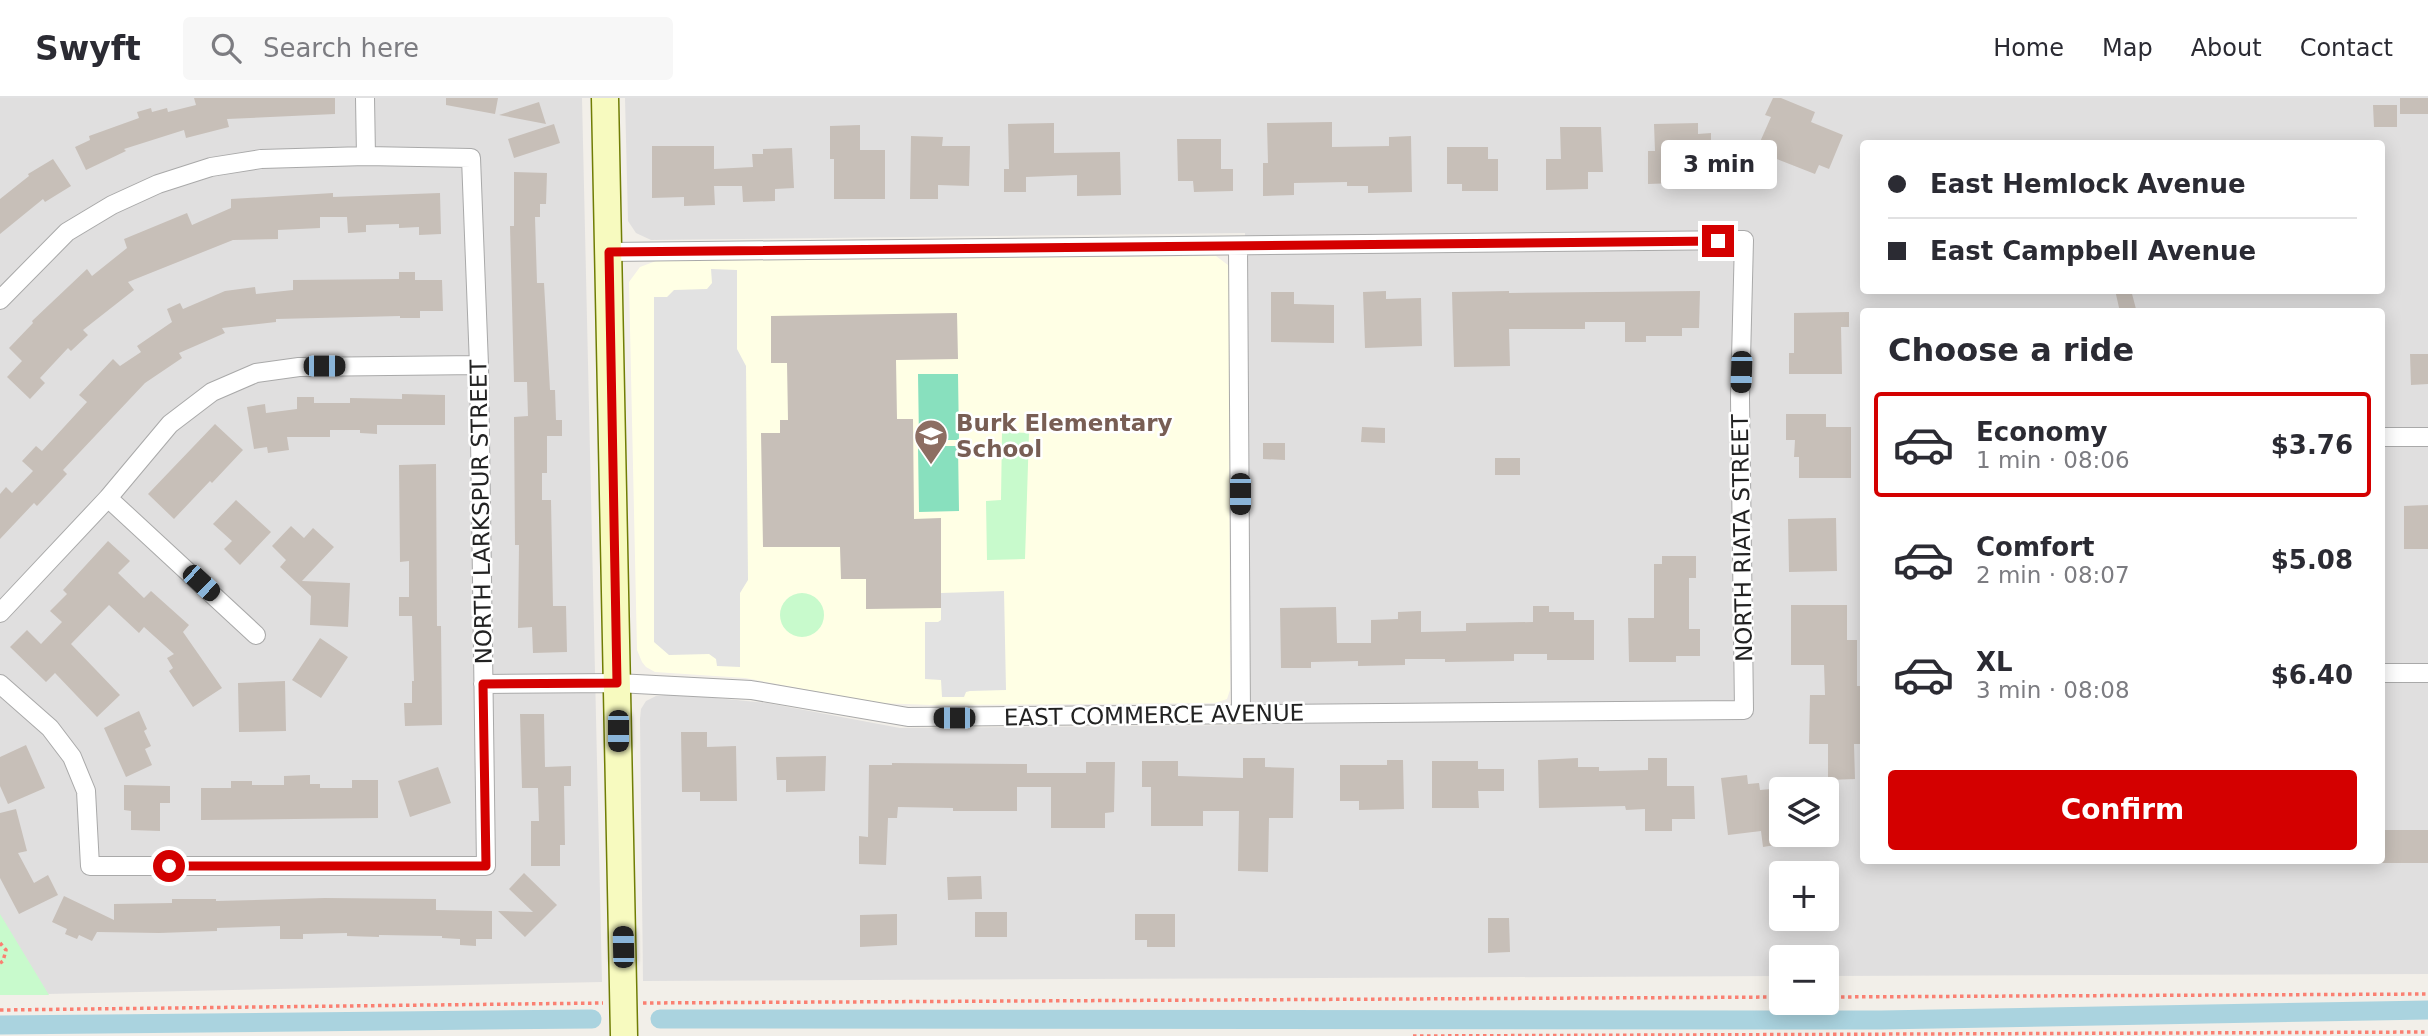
<!DOCTYPE html>
<html lang="en">
<head>
<meta charset="utf-8">
<style>
	body { margin:0; font-family:"DejaVu Sans",sans-serif; background:#f7f7f7; color:#2b2b33; height:100vh; display:flex; flex-direction:column; font-size:26px; white-space:nowrap }
	* { box-sizing:border-box; margin:0 }
	p { font-size:23px; color:#7c7c81 }
	.icon { flex:none; width:38px; height:38px; fill:none; stroke:currentColor; stroke-width:2; stroke-linecap:round; stroke-linejoin:round }
	.map { position:relative; flex:1; overflow:hidden }
	.side { position:absolute; left:1860px; top:210px; width:525px; height:556px; display:flex; flex-direction:column; background:#fff; border-radius:7px; box-shadow:0 4px 18px #0003 }
	.side>* { flex:none }
	.banner { position:absolute; left:1860px; top:42px; width:525px; height:154px; border-radius:7px; box-shadow:0 4px 18px #0003; display:grid; align-content:center; height:154px; padding:0 28px; background:#fff }
	.fabs { position:absolute; left:1769px; top:679px; display:grid; gap:14px }
	.fabs a { display:grid; place-items:center; width:70px; height:70px; border-radius:7px; background:#fff; box-shadow:0 4px 18px #0003; font-size:35px }
	.end { position:absolute; width:32px; height:32px; margin:-16px; border:9px solid #d40000; background:#fff; box-shadow:0 0 0 4px #fff }
	.from { border-radius:50% }
	.bubble { position:absolute; height:49px; border-radius:7px; background:#fff; box-shadow:0 4px 18px #0003; font-size:23px; font-weight:700; line-height:49px; text-align:center }
	.car { position:absolute; width:21px; height:42px; margin:-21px -10px; border-radius:9px; box-shadow:0 0 5px 2px #0007; background:linear-gradient(#222 24%,#8ab4d8 0 40%,#222 0 76%,#8ab4d8 0 86%,#222 0) }
	.banner b { display:flex; align-items:center; gap:24px; height:66px; font-size:26px }
	.banner b+b { border-top:2px solid #e1e1e2 }
	.banner i { width:18px; height:18px; background:#2b2b33 }
	ul { padding:0; list-style:none }
	li { display:flex; align-items:center; gap:21px; height:105px; margin:0 14px 10px; padding:0 14px; border:4px solid transparent; border-radius:7px }
	li div { flex:1 }
	li b { display:block; font-size:26px }
	li em { font-style:normal; font-weight:700 }
	li.selected { border-color:#d40000 }
	li>.icon { width:63px; height:63px; stroke-width:1.5 }
	h2 { padding:0 28px; font-size:32px; line-height:84px }
	.button { display:flex; gap:14px; margin-top:auto; padding:14px 28px }
	.button a { flex:1; height:80px; border-radius:7px; background:#d40000; color:#fff; font-size:28px; font-weight:700; line-height:80px; text-align:center }
	header { display:flex; align-items:center; gap:42px; box-sizing:border-box; height:98px; padding:0 35px; background:#fff; border-bottom:2px solid #e1e1e2 }
	header strong { font-size:33px }
	nav { display:flex; gap:38px; margin-inline-start:auto; font-size:24px }
	.search { width:490px; height:63px; background:#f7f7f7; display:flex; align-items:center; gap:18px; box-sizing:border-box; padding:0 24px; border-radius:7px; color:#7c7c81; font-size:26px }
	.map>svg:first-child { display:block }
</style>
</head>
<body>
<header>
<strong>Swyft</strong>
<div class="search"><svg class="icon" aria-label="search" viewBox="0 0 24 24"><circle cx="10" cy="10" r="6"/><path d="M15 15l6 6"/></svg>Search here</div>
<nav><a>Home</a><a>Map</a><a>About</a><a>Contact</a></nav>
</header>
<div class="map">
<svg width="2428" height="938" viewBox="0 0 2428 938">
	<rect width="100%" height="100%" fill="#f2efe9"/>
	<path fill="#e0dfdf" fill-rule="evenodd" d="M0 0H582L602 884 0 897Z
		M625 0H2428V876L1827 878V859H1782L1781 878 643 883 640 621 641 611 646 603 656 598 676 596 767 605 900 630 1251 627 1245 135 651 142 636 135 628 123ZM1864 46H2382V192H1864ZM1864 214H2382V763H1864ZM1782 691H1827V737H1782ZM1782 775H1827V821H1782Z"/>
	<path fill="#ffffe5" d="M1216 158 1228 167 1229 179 1230 592 1227 601 1215 605 931 607 879 605 745 580 655 574 646 569 642 564 637 552 629 184 640 169 656 163Z"/>
	<path fill="#c8facc" d="M1002 334 1029 335 1025 461 987 462 986 403 1001 402Z
		M780 517a22 22 0 1 1 44 0a22 22 0 1 1-44 0Z
		M0 816 49 897H0Z"/>
	<path fill="#88e0be" d="M918 276H958L959 342H919Z
		M918 348H958L959 413 919 414Z"/>
	<path fill="#e2e2e2" d="M711 171 737 172V251L746 268 748 482 740 495V569L717 568 716 561 709 556 669 557 654 544V199H667L674 192 707 191 712 185Z
		M1004 493 1006 592 970 593 966 594 964 599H942L941 582 925 581V524H938L941 522V495Z"/>
	<g fill="none" stroke-linecap="round" stroke-linejoin="round">
		<path stroke="#aad3df" stroke-width="19" d="M660 921 1881 922 2428 912
			M0 927 592 921"/>
	</g>
	<path fill="#c7bfb8" d="M194 0H335V16L227 21 229 29 186 40 184 32 124 51 126 53 86 72 75 49 90 42 89 38 139 20 137 14 151 10 152 14 167 10 168 14 196 7Z
		M446 0H498L495 16 446 7Z
		M1773 0H1781L1815 14 1811 24 1843 37 1829 71 1819 67 1815 76 1756 53 1771 19 1765 17Z
		M2400 0H2428V16H2400Z
		M539 4 546 26 499 17Z
		M2373 7H2397V29H2374Z
		M1332 24V49L1389 48V39L1411 38 1412 94 1368 95V88H1347V84L1294 85V97L1263 98V65H1268L1267 25Z
		M1054 25V55L1120 54 1121 97 1077 98V77L1026 79V94H1004V71H1009L1008 26Z
		M1698 25V36L1711 35V77H1689V88L1676 89V85L1648 86V53H1655L1654 26Z
		M554 26 560 45 514 60 508 41Z
		M860 27V52H885V101H834V61H830V28Z
		M1560 29H1601L1603 74H1588V91L1546 92V61H1561Z
		M911 38 943 39 942 48H970L969 88 938 87V101H910Z
		M1177 41H1221V71H1233V93L1194 94 1193 83H1178Z
		M652 48H714V71L753 69 752 56H763V51L792 50 794 90 775 91V103L743 104 742 88H714L715 107 684 108V99L652 100Z
		M1447 49H1488V61H1498V93H1462V86H1447Z
		M53 61 71 88 45 104 43 101 0 136V101L29 78 28 76Z
		M514 74 547 75 546 106H540V119H535L537 185H544L550 292H555L556 322H562V338H547V375H542V402H551L553 508H566L567 554 533 555 532 529 518 530 519 447H515L514 319 528 318 527 284H514L510 128H514Z
		M333 95V99L440 95 441 136 419 137V129L399 130V126L366 127V134L348 135 347 119H320V130L278 132V141L233 142 128 184 134 192 83 232 88 237 71 253 68 250 40 280 45 285 30 301 7 279 22 263 9 250 33 225 32 223 87 171 92 178 127 150 124 141 187 115 192 127 231 110V101Z
		M399 174H415V182H442L443 213H420V220H400V218L276 221V224L222 230 225 235 179 255 182 260 145 285 63 372 67 376 37 408 34 405 0 441V396L6 389 12 395 33 373 22 363 36 348 42 353 87 304 79 297 113 261 120 268 141 254 137 248 172 224 167 211 180 205 183 211 225 193 255 189 256 196 293 192V182L399 181Z
		M2115 192H2131L2136 211 2120 214Z
		M1386 193V201L1421 200 1422 248 1365 250 1363 194Z
		M1509 193V195L1700 193 1699 230H1682V238H1646V244H1625V224H1585V231H1509L1510 268 1454 269 1452 194Z
		M1271 194H1294V206L1334 207V245L1271 244Z
		M1849 214V229H1841L1842 276H1789V255H1794V215Z
		M957 215 958 261 896 262 897 321H913L914 421 941 420V510L866 511V481H841L840 449H763L761 335H780V322H788L787 265H771V218Z
		M2410 256H2428V286L2411 287Z
		M402 296 445 297V327H377V336L360 335V332H330V339H287L289 352 268 355 267 349 254 351 247 309 265 306 266 315 297 311V299H314V305H350V300L402 301Z
		M1786 316H1826V329H1851V380H1799V359H1794L1795 342H1786Z
		M215 326 243 352 212 385 210 383 174 421 148 396Z
		M1362 329 1385 330V345L1361 344Z
		M1263 345H1285V362L1263 361Z
		M1495 360H1520V377H1495Z
		M436 366 437 528H441L442 627 405 628 404 605H412V583H414L412 518H399V499H409V463L400 464 399 367Z
		M236 402 271 434 240 467 224 451 232 443 213 426Z
		M2428 407V451H2404V408Z
		M1836 420 1837 473 1789 474 1788 421Z
		M291 428 304 440 313 430 334 449 302 483 350 485 348 529 310 527 311 498 280 469 286 462 272 448Z
		M108 443 130 463 118 475 144 500 151 493 189 527 183 534 222 590 193 609 169 573 173 570 167 560 174 556 144 529 139 535 109 507 71 546 120 597 97 619 55 575 46 584 10 549 27 532 41 546 62 524 50 513 67 496 63 492Z
		M1662 458H1696V480H1689V531H1700V558H1676V564H1629L1628 520H1654V466H1662Z
		M1791 507H1847V542H1857V588H1864V646H1854L1855 681 1828 682V646H1809L1810 597H1825L1824 567H1791Z
		M1533 508H1549V514H1574V522H1594V562H1547V556H1514V563L1445 564V561H1405V567L1358 568V563L1311 564V570H1281L1280 510 1336 509 1337 545H1371V522L1398 521V514L1421 513V534L1466 533V525L1533 524Z
		M320 540 348 559 321 600 292 582Z
		M285 583 286 633 239 634 238 585Z
		M139 613 147 631 144 633 151 648 145 651 152 667 126 679 104 630Z
		M520 616H544L545 669 571 668V688H564L565 747H560V768H531V723H539L538 690H522Z
		M681 634H707V649L736 648 737 703H700V694H682Z
		M26 647 45 690 8 706 0 688V659Z
		M826 658 825 693 786 694V682H777L776 659Z
		M1243 660H1265V669L1294 670 1293 720H1269L1268 774 1238 773 1239 713H1203V728H1151V689H1142V663H1178V678L1243 680Z
		M1578 660V669H1599V673L1648 672V660H1667V688H1694L1695 721H1672V733H1645V711L1626 712 1625 708 1539 710 1538 662Z
		M1387 662H1403L1404 711 1359 712V703H1340V667H1387Z
		M1432 663H1478V671H1504V693H1478L1479 710H1432Z
		M1086 664H1115L1114 714 1105 715V730H1051V689H1017V713H953V710L898 709 897 720H888L886 767 859 766V738L868 739 869 667H892V665L1027 666V675H1086Z
		M438 669 451 705 410 719 398 683Z
		M310 677V686H320V690H352V682H378V720L201 722V690H231V683H252V687H284V678Z
		M1747 677 1748 686 1759 685 1760 692 1782 690V746L1763 749 1761 733 1728 737 1721 680Z
		M124 687 170 688V705H160V733L131 732V713L124 712Z
		M16 711 27 753 18 755 34 785 48 777 58 797 19 816 0 780V715Z
		M2382 732H2428V765H2382Z
		M524 775 557 807 525 839 498 813 533 814 509 791Z
		M981 778 982 801 948 802 947 779Z
		M64 798 114 822V806L172 805V801H216V803L325 800 436 801V812L492 813V841H476V848L460 847V841L442 840V838L379 837V839L347 838V835L303 836V841H280V828L217 830V833L159 835 97 834 92 843 79 837 77 841 65 836 67 831 52 824Z
		M975 814H1007V839H975Z
		M897 816V847L860 849V817Z
		M1135 816H1175V849H1147V842H1135Z
		M1488 820H1509L1510 854 1488 855Z"/>
	<g fill="none" stroke-linecap="round" stroke-linejoin="round">
		<g stroke="#a9a9a9" stroke-width="20">
			<path id="street" d="M365 0 366 58
				M1238 149 1241 616
				M0 202 67 134 112 107 158 86 211 69 261 61 366 58 471 60 479 267 486 768H90L86 693 72 659 50 630 0 586
				M2382 339H2428
				M108 400 256 537
				M0 515 108 400 170 326 212 294 256 275 299 269 479 267
				M2382 575H2428
				M483 586 617 585 751 592 908 619 1744 612 1740 301 1744 142 609 154"/>
		</g>
		<g stroke="#707d05" stroke-width="29">
			<path id="secondary" d="M605 0 624 938"/>
		</g>
		<path stroke="#fa8072" stroke-width="3.5" stroke-dasharray="3.5 3.5" stroke-linecap="butt" d="M0 845 6 852 3 863 0 865
			M1827 899 2428 896
			M643 905 1782 899
			M0 912 603 905
			M1413 938 2428 934"/>
		<use href="#street" stroke="#fff" stroke-width="18"/>
		<use href="#secondary" stroke="#f7fabf" stroke-width="26"/>
	</g>
	<g fill="none" stroke-linecap="round" stroke-linejoin="round">
		<path stroke="#d40000" stroke-width="9" d="M169 768H486L483 586 617 585 609 154 1718 143"/>
	</g>
	<defs>
		<g id="school-pin" transform="scale(1.75)"><path d="M0 17L-7.5 6A9.5 9.5 0 1 1 7.5 6Z" fill="#8d6e63" stroke="#fff"/><path d="M0-5L7-2L0 1L-7-2ZM-4 1L0 2.5L4 1V4Q0 6-4 4Z" fill="#fff"/></g>
	</defs>
	<g fill-rule="evenodd">
		<use href="#school-pin" x="931" y="338"/>
	</g>
	<g text-anchor="middle" stroke-width="5" stroke-linejoin="round" paint-order="stroke">
		<g font-size="23" font-weight="bold" fill="#785e54" stroke="#fff" text-anchor="start">
			<text x="956" y="333">Burk Elementary<tspan x="956" dy="26">School</tspan></text>
		</g>
		<g font-size="23" fill="#222" stroke="#fff">
			<text transform="translate(481 414) rotate(-91)" y="8">NORTH LARKSPUR STREET</text>
			<text transform="translate(1742 440) rotate(-91)" y="8">NORTH RIATA STREET</text>
			<text transform="translate(1154 617) rotate(-1)" y="8">EAST COMMERCE AVENUE</text>
		</g>
	</g>
</svg>
<div class="fabs">
<a><svg class="icon" aria-label="layers" viewBox="0 0 24 24"><path d="M12 4l9 5-9 5-9-5zM3 14l9 5 9-5"/></svg></a>
<a>+</a>
<a>−</a>
</div>
<i class="end from" style="left:169px;top:768px"></i>
<i class="end" style="left:1718px;top:143px"></i>
<div class="bubble" style="left:1661px;top:42px;width:116px">3 min</div>
<i class="car" style="left:324px;top:268px;rotate:90deg"></i>
<i class="car" style="left:1741px;top:274px;rotate:182deg"></i>
<i class="car" style="left:1240px;top:396px;rotate:180deg"></i>
<i class="car" style="left:201px;top:485px;rotate:133deg"></i>
<i class="car" style="left:954px;top:620px;rotate:270deg"></i>
<i class="car" style="left:618px;top:633px;rotate:180deg"></i>
<i class="car" style="left:623px;top:849px;rotate:359deg"></i>
<div class="banner">
<b><i class="from"></i>East Hemlock Avenue</b>
<b><i></i>East Campbell Avenue</b>
</div>
<section class="side">
<h2>Choose a ride</h2>
<ul>
<li class="selected"><svg class="icon" aria-label="car" viewBox="0 0 24 24"><path d="M5 17H2v-5l4-1 3-4h7l3 4 3 1v5h-3M9 17h6M6 11h13"/><circle cx="7" cy="17" r="2"/><circle cx="17" cy="17" r="2"/></svg><div><b>Economy</b><p>1 min · 08:06</p></div><em>$3.76</em></li>
<li><svg class="icon" aria-label="car" viewBox="0 0 24 24"><path d="M5 17H2v-5l4-1 3-4h7l3 4 3 1v5h-3M9 17h6M6 11h13"/><circle cx="7" cy="17" r="2"/><circle cx="17" cy="17" r="2"/></svg><div><b>Comfort</b><p>2 min · 08:07</p></div><em>$5.08</em></li>
<li><svg class="icon" aria-label="car" viewBox="0 0 24 24"><path d="M5 17H2v-5l4-1 3-4h7l3 4 3 1v5h-3M9 17h6M6 11h13"/><circle cx="7" cy="17" r="2"/><circle cx="17" cy="17" r="2"/></svg><div><b>XL</b><p>3 min · 08:08</p></div><em>$6.40</em></li>
</ul>
<div class="button"><a>Confirm</a></div>
</section>
</div>
</body>
</html>
